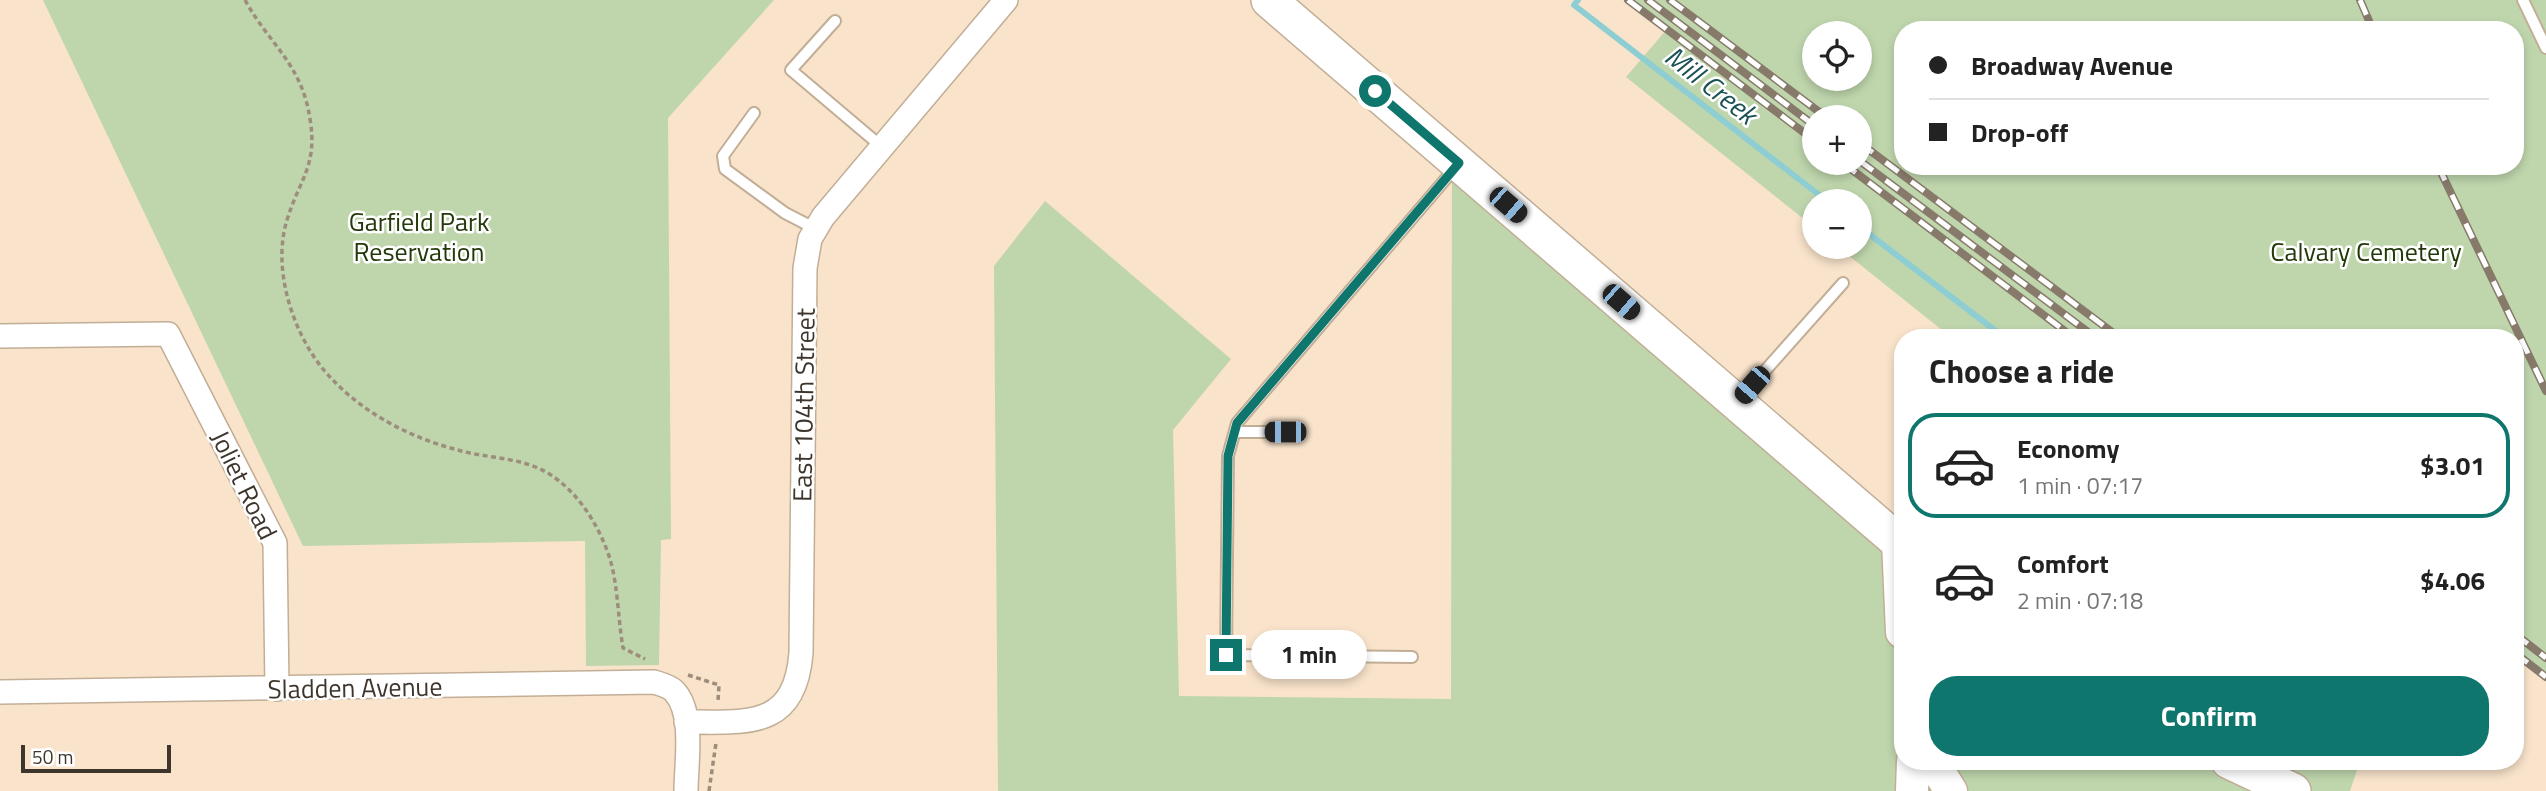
<!DOCTYPE html>
<html lang="en">
<head>
<meta charset="utf-8">
<style>
	body { margin:0; font-family:"Titillium Web",sans-serif; background:#f2f2f2; color:#222; height:100vh; display:flex; flex-direction:column; font-size:26px; white-space:nowrap }
	* { box-sizing:border-box; margin:0 }
	p { font-size:23px; color:#767676 }
	.icon { flex:none; width:38px; height:38px; fill:none; stroke:currentColor; stroke-width:2; stroke-linecap:round; stroke-linejoin:round }
	.map { position:relative; flex:1; overflow:hidden }
	.drawer { position:absolute; left:1894px; top:329px; width:630px; height:441px; display:flex; flex-direction:column; background:#fff; border-radius:28px; box-shadow:0 4px 10px #0003 }
	.drawer>* { flex:none }
	.banner { position:absolute; left:1894px; top:21px; width:630px; height:154px; border-radius:28px; box-shadow:0 4px 10px #0003; display:grid; align-content:center; height:154px; padding:0 35px; background:#fff }
	.tools { position:absolute; left:1802px; top:21px; display:grid; gap:14px }
	.tools a { display:grid; place-items:center; width:70px; height:70px; border-radius:50%; background:#fff; box-shadow:0 4px 10px #0003; font-size:35px }
	.scale { position:absolute; left:21px; bottom:18px; width:150px; box-sizing:border-box; padding-left:7px; border:4px solid #3e352c; border-top:0; font-size:19px; line-height:24px; white-space:nowrap; color:#3e352c; -webkit-text-stroke:5px #fff; paint-order:stroke }
	.end { position:absolute; width:32px; height:32px; margin:-16px; border:9px solid #0f766e; background:#fff; box-shadow:0 0 0 4px #fff }
	.from { border-radius:50% }
	.bubble { position:absolute; height:49px; border-radius:24px; background:#fff; box-shadow:0 4px 10px #0003; font-size:23px; font-weight:700; line-height:49px; text-align:center }
	.car { position:absolute; width:21px; height:42px; margin:-21px -10px; border-radius:9px; box-shadow:0 0 5px 2px #0007; background:linear-gradient(#222 24%,#8ab4d8 0 40%,#222 0 76%,#8ab4d8 0 86%,#222 0) }
	.banner b { display:flex; align-items:center; gap:24px; height:66px; font-size:26px }
	.banner b+b { border-top:2px solid #e0e0e0 }
	.banner i { width:18px; height:18px; background:#222 }
	ul { padding:0; list-style:none }
	li { display:flex; align-items:center; gap:21px; height:105px; margin:0 14px 10px; padding:0 21px; border:4px solid transparent; border-radius:28px }
	li div { flex:1 }
	li b { display:block; font-size:26px }
	li em { font-style:normal; font-weight:700 }
	li.selected { border-color:#0f766e }
	li>.icon { width:63px; height:63px; stroke-width:1.5 }
	h2 { padding:0 35px; font-size:32px; line-height:84px }
	.primary-button { display:flex; gap:14px; margin-top:auto; padding:14px 35px }
	.primary-button a { flex:1; height:80px; border-radius:28px; background:#0f766e; color:#fff; font-size:28px; font-weight:700; line-height:80px; text-align:center }
	.map>svg:first-child { display:block }
</style>
</head>
<body>
<div class="map">
<svg width="2546" height="791" viewBox="0 0 2546 791">
	<rect width="100%" height="100%" fill="#f9e3cb"/>
	<path fill="#bfd6ad" fill-rule="evenodd" d="M43 0H774L668 118 671 539 661 540 659 665 586 666 585 541 303 546Z
		M1628 0H2546V677L2515 654V338H1952L1838 247H1860V201H1815V228L1626 77 1667 29ZM1902 30H2515V166H1902ZM1815 33H1860V79H1815ZM1815 117H1860V163H1815Z
		M1452 162 1902 549V761H2360L2350 791H998L994 266 1045 201 1231 359 1173 430 1179 696 1451 699Z"/>
	<g fill="none" stroke-linecap="round" stroke-linejoin="round">
		<path stroke="#8eced3" stroke-width="6" d="M1578 0 1574 5 1827 201
			M1860 227 2005 338
			M2290 779 2293 761"/>
		<g stroke="#c2ae97" stroke-width="14">
			<path id="lane" d="M2523 0 2546 48
				M835 21 791 70 882 147
				M754 113 723 156 725 169 785 213 816 229
				M1739 400 1843 283
				M1235 432H1285
				M1412 657 1226 655 1228 456 1237 423 1455 168"/>
		</g>
		<g stroke="#c2ae97" stroke-width="26">
			<path id="street" d="M0 336 168 334 275 543 277 689
				M0 692 654 682C660 684 669 686 674 691 695 713 686 763 686 791
				M686 722C748 722 795 729 801 653L805 268 810 239 823 217 1006 0"/>
		</g>
		<g stroke="#c2ae97" stroke-width="35">
			<path id="secondary" d="M1898 541 1902 632
				M1932 761 1951 791
				M1912 791 1913 761"/>
		</g>
		<g stroke="#c2ae97" stroke-width="38">
			<path id="primary" d="M1269 0 1902 545
				M2229 761 2293 791"/>
		</g>
		<path stroke="#9c8d7c" stroke-width="3.5" stroke-dasharray="5 3.5" stroke-linecap="butt" d="M245 0C269 44 302 64 310 119 318 166 299 180 287 220 272 268 292 331 323 369 357 410 407 437 458 450 481 457 507 457 530 465 570 478 598 521 610 559 618 586 618 619 623 648L645 659
			M688 675 719 685 718 701
			M709 791 716 743"/>
		<use href="#lane" stroke="#fff" stroke-width="10"/>
		<use href="#street" stroke="#fff" stroke-width="23"/>
		<use href="#secondary" stroke="#fff" stroke-width="32"/>
		<use href="#primary" stroke="#fff" stroke-width="35"/>
		<g stroke="#887a6b" stroke-width="8">
			<path id="rail" d="M1628 0 1815 141
				M1648 0 1815 126
				M1670 0 1826 117
				M2360 0 2373 30
				M1860 143 2120 338
				M1860 161 2096 338
				M1843 163 2074 338
				M2438 166 2546 391
				M2515 634 2546 658
				M2515 653 2546 677"/>
		</g>
		<use href="#rail" stroke="#fff" stroke-width="5" stroke-dasharray="16" stroke-linecap="butt"/>
	</g>
	<g fill="none" stroke-linecap="round" stroke-linejoin="round">
		<path stroke="#0f766e" stroke-width="9" d="M1226 655 1228 456 1237 423 1459 163 1375 91"/>
	</g>
	<g text-anchor="middle" stroke-width="5" stroke-linejoin="round" paint-order="stroke">
		<g font-size="26" fill="#23390a" stroke="#fff">
			<text x="419" y="231">Garfield Park<tspan x="419" dy="30">Reservation</tspan></text>
			<text x="2366" y="261">Calvary Cemetery</text>
		</g>
		<g font-size="26" fill="#3e352c" stroke="#fff">
			<text transform="translate(804 405) rotate(-89)" y="9">East 104th Street</text>
			<text transform="translate(244 485) rotate(64)" y="9">Joliet Road</text>
			<text transform="translate(355 688) rotate(-1)" y="9">Sladden Avenue</text>
		</g>
		<g font-size="28" font-style="italic" fill="#1a5155" stroke="#fff">
			<text transform="translate(1711 85) rotate(38)" y="10">Mill Creek</text>
		</g>
	</g>
</svg>
<div class="tools">
<a><svg class="icon" aria-label="locate" viewBox="0 0 24 24"><circle cx="12" cy="12" r="6"/><path d="M12 2v4M12 18v4M2 12h4M18 12h4"/></svg></a>
<a>+</a>
<a>−</a>
</div>
<div class="scale">50 m</div>
<i class="end from" style="left:1375px;top:91px"></i>
<i class="end" style="left:1226px;top:655px"></i>
<div class="bubble" style="left:1251px;top:630px;width:116px">1 min</div>
<i class="car" style="left:1508px;top:205px;rotate:131deg"></i>
<i class="car" style="left:1621px;top:302px;rotate:131deg"></i>
<i class="car" style="left:1752px;top:385px;rotate:221deg"></i>
<i class="car" style="left:1285px;top:432px;rotate:270deg"></i>
<div class="banner">
<b><i class="from"></i>Broadway Avenue</b>
<b><i></i>Drop-off</b>
</div>
<section class="drawer">
<h2>Choose a ride</h2>
<ul>
<li class="selected"><svg class="icon" aria-label="car" viewBox="0 0 24 24"><path d="M5 17H2v-5l4-1 3-4h7l3 4 3 1v5h-3M9 17h6M6 11h13"/><circle cx="7" cy="17" r="2"/><circle cx="17" cy="17" r="2"/></svg><div><b>Economy</b><p>1 min · 07:17</p></div><em>$3.01</em></li>
<li><svg class="icon" aria-label="car" viewBox="0 0 24 24"><path d="M5 17H2v-5l4-1 3-4h7l3 4 3 1v5h-3M9 17h6M6 11h13"/><circle cx="7" cy="17" r="2"/><circle cx="17" cy="17" r="2"/></svg><div><b>Comfort</b><p>2 min · 07:18</p></div><em>$4.06</em></li>
</ul>
<div class="primary-button"><a>Confirm</a></div>
</section>
</div>
</body>
</html>
